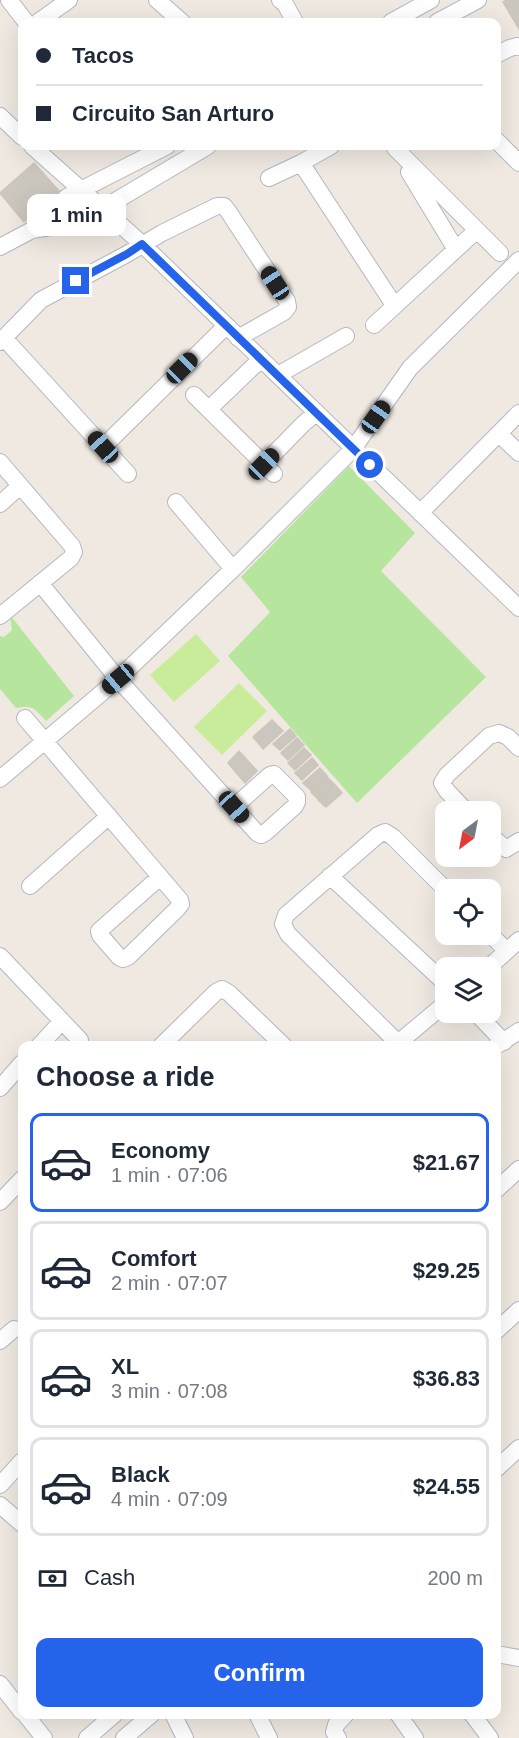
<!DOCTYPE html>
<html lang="en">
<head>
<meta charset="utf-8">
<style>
	body { margin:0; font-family:Arial,sans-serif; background:#f6f6f7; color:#1f2937; height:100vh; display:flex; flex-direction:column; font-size:22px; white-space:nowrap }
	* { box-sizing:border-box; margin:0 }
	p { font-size:20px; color:#747a83 }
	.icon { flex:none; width:33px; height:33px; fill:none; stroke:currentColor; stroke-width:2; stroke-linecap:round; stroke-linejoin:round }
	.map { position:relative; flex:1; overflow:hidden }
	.panel { position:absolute; left:18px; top:1041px; width:483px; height:678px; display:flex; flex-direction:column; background:#fff; border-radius:12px; box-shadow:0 6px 24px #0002 }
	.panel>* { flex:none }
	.hud { position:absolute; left:18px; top:18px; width:483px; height:132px; border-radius:12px; box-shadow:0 6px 24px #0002; display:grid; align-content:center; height:132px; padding:0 18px; background:#fff }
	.needle { width:39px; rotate:212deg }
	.tools { position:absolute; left:435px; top:801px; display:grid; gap:12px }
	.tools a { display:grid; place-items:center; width:66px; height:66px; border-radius:12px; background:#fff; box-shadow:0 6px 24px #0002; font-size:30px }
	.end { position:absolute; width:27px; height:27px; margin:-14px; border:8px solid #2563eb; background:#fff; box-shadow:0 0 0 3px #fff }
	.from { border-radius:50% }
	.bubble { position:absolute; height:42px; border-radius:12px; background:#fff; box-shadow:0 6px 24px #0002; font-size:20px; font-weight:800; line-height:42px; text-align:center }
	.car { position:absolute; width:18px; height:36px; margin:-18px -9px; border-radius:8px; box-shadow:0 0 4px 2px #0007; background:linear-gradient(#222 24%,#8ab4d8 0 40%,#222 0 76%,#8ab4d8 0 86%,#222 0) }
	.hud b { display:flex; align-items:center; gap:21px; height:57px; font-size:22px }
	.hud b+b { border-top:2px solid #e0e1e3 }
	.hud i { width:15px; height:15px; background:#1f2937 }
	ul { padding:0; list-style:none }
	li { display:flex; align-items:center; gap:18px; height:99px; margin:0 12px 9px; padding:0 6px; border:3px solid #e0e1e3; border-radius:12px }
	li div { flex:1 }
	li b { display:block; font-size:22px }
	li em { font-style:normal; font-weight:800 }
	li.current { border-color:#2563eb }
	li>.icon { width:54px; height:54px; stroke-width:1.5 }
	h2 { padding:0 18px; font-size:27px; line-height:72px }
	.pay { display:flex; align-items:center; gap:15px; height:66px; padding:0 18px; font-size:22px }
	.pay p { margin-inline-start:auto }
	.cta { display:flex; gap:12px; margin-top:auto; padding:12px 18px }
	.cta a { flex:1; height:69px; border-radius:12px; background:#2563eb; color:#fff; font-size:24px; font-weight:800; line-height:69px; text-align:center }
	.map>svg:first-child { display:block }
</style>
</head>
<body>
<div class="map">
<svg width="519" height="1738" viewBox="0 0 519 1738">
	<rect width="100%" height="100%" fill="#efe9e1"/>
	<path fill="#b6e59e" d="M349 466 415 533 381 571 486 677 357 803 228 656 270 612 241 577Z
		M10 615 74 696 46 721C34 708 34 705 16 708L0 689V636L4 637 12 630Z"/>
	<path fill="#c9ec9a" d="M196 634 220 661 174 702 150 675Z
		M239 683 267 711 222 755 194 727Z"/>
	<path fill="#cbc7bf" stroke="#cbc5ba" stroke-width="1.5" d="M506 0H519V29L503 2Z
		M34 163 59 191 24 222 0 193Z
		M272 720 283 731 263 749 253 737Z
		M290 729 296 736 280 750 273 744Z
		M297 738 304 745 288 760 281 753Z
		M304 748 311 755 295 770 288 763Z
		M239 751 257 771 245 783 228 763Z
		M312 758 318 765 302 780 295 773Z
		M320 768 327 776 311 790 303 783Z
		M327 777 334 784 318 799 311 792Z
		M335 785 342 793 326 807 318 800Z"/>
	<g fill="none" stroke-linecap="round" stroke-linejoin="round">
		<g stroke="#b4b7c1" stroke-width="18">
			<path id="minor" d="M9 0 26 22
				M157 0 182 22
				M280 0 285 4 295 22
				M38 22 69 0
				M391 22 431 0
				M437 22 478 0
				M496 55 510 48 517 46 519 47
				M0 116 22 137
				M496 140 519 163
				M32 146 142 244 519 608
				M395 148 500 253
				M301 163 394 305
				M409 172 455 248
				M269 178 301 163 331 146
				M32 230 44 216 67 197 167 146
				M0 247 32 230 57 226 102 209 208 146
				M374 325 476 231
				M4 338 128 474
				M0 342 41 300 127 254 162 233 217 206H224L228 211 287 301 288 307 284 312 238 338
				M278 375 346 336
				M194 395 274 474
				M210 408 261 359
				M499 434 519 453
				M103 447 226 326
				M0 462 72 546 74 552 71 558 0 616
				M264 464 303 424 316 413
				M176 502 233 569
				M0 504 20 486
				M420 513 519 413
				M40 583 118 679 257 833 261 835 265 833 295 806 297 802V797L274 774 270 775 234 807
				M25 718 180 900 181 904 178 908 128 957 123 959 119 957 100 935 99 931 160 877
				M0 779 118 679 233 569 353 449 410 368 519 260
				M467 812 447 791 442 783 447 775 489 736 499 733 508 737 519 748
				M490 835 506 849 519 841
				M330 876 446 984
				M30 886 109 816
				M490 934 507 951
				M0 956 80 1040
				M488 968 519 940
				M475 1012 504 1042
				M398 1043 446 1003
				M39 1046 62 1021
				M161 1046 216 992 222 989 229 993 284 1046
				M401 1046 288 934 283 924 286 915 378 835 385 832 393 837 446 890
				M496 1046 519 1031
				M0 1088 22 1063
				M496 1190 519 1169
				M0 1202 22 1179
				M496 1331 519 1310
				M0 1341 14 1329
				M496 1469 519 1448
				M0 1485 22 1461
				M0 1505 22 1524
				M496 1654 519 1658
				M0 1684 22 1712
				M25 1714 44 1738
				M173 1714 185 1738
				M257 1714 269 1738
				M398 1714 415 1738
				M472 1714 490 1738
				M87 1738 115 1714
				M124 1738 152 1714
				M338 1738 334 1732 336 1725 346 1714"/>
		</g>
		<use href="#minor" stroke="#fff" stroke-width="16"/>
	</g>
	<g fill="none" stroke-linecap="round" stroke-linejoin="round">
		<path stroke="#2563eb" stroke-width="8" d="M76 281 127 254 142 244 370 465"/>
	</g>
</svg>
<div class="tools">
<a><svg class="needle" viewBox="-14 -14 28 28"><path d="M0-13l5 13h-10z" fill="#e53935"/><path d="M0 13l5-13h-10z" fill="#747a83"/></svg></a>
<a><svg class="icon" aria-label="locate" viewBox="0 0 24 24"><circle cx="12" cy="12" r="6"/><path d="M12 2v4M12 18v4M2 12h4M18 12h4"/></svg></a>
<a><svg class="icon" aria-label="layers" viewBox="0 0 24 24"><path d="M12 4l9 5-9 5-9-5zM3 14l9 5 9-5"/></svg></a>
</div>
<i class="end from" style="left:370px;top:465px"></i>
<i class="end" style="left:76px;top:281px"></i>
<div class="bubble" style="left:27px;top:194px;width:99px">1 min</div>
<i class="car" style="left:275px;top:283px;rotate:327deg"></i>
<i class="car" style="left:182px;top:368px;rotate:45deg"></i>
<i class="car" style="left:376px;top:417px;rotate:35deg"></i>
<i class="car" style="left:103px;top:447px;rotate:318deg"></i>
<i class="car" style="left:264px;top:464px;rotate:44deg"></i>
<i class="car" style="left:118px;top:679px;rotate:230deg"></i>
<i class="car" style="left:234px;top:807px;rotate:138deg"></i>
<div class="hud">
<b><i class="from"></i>Tacos</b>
<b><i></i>Circuito San Arturo</b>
</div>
<section class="panel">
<h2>Choose a ride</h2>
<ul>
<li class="current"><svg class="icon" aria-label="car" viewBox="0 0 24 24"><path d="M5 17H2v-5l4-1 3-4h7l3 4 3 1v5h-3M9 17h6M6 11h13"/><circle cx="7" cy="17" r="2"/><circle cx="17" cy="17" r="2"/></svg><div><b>Economy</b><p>1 min · 07:06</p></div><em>$21.67</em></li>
<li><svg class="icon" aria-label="car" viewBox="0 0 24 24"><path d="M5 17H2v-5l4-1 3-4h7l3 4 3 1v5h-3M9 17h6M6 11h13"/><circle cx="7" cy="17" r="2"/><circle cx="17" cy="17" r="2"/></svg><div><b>Comfort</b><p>2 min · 07:07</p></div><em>$29.25</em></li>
<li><svg class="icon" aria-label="car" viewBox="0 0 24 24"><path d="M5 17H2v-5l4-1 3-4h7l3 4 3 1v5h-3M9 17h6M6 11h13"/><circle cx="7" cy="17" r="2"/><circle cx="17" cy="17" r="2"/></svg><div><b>XL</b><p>3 min · 07:08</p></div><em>$36.83</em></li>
<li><svg class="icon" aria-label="car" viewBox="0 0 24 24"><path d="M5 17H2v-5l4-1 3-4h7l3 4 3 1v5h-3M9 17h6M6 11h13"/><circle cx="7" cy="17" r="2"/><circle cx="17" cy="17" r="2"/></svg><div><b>Black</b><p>4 min · 07:09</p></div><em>$24.55</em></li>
</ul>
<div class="pay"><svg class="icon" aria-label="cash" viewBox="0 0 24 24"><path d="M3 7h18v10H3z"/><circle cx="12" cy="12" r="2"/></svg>Cash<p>200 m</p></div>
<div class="cta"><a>Confirm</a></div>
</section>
</div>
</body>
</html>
